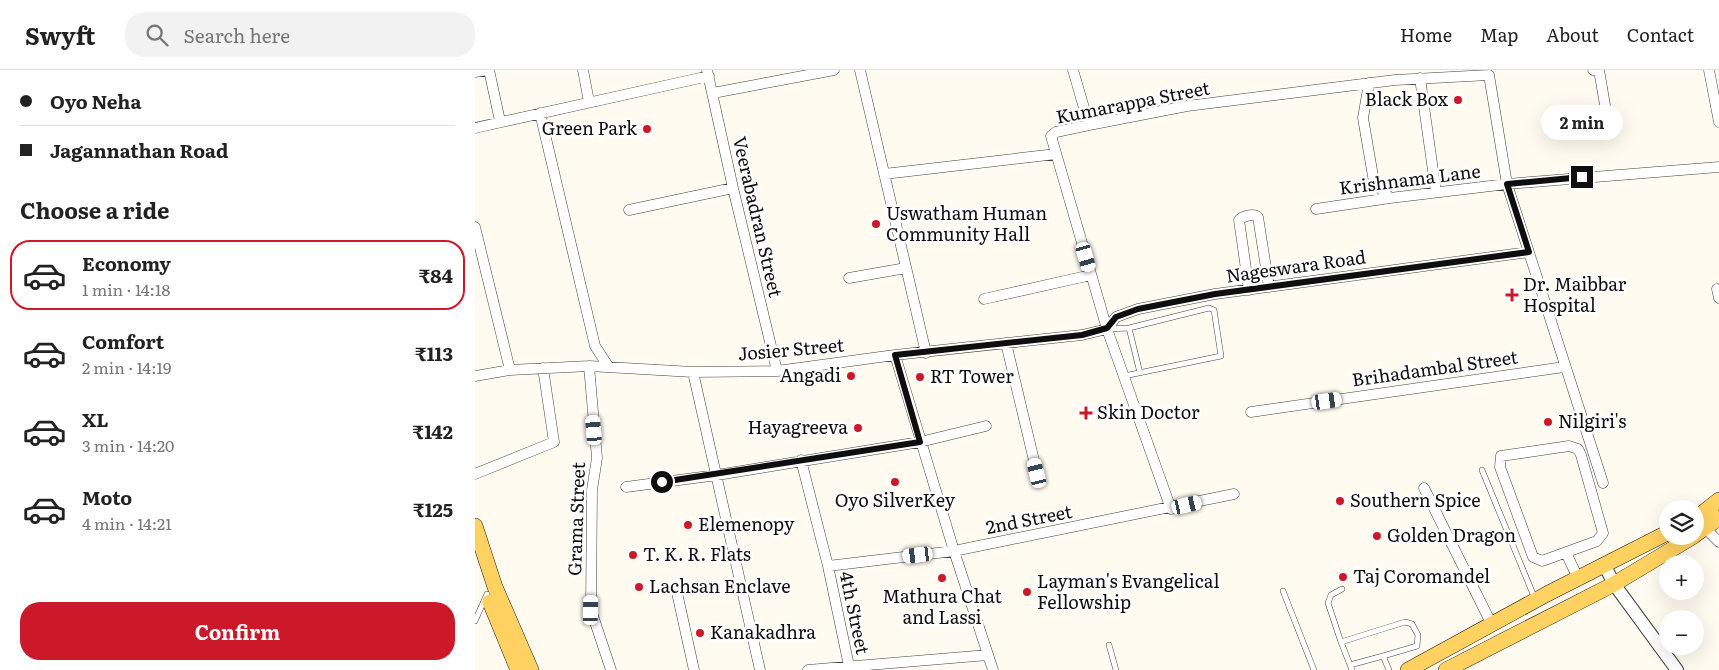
<!DOCTYPE html>
<html lang="en">
<head>
<meta charset="utf-8">
<style>
	body { margin:0; font-family:Literata,serif; background:#f2f2f2; color:#222; height:100vh; display:flex; flex-direction:column; font-size:19px; white-space:nowrap }
	* { box-sizing:border-box; margin:0 }
	p { font-size:16px; color:#767676 }
	.icon { flex:none; width:28px; height:28px; fill:none; stroke:currentColor; stroke-width:2; stroke-linecap:round; stroke-linejoin:round }
	.map { position:relative; flex:1; overflow:hidden }
	.side { display:flex; flex-direction:column; background:#fff; width:475px }
	.side>* { flex:none }
	.guide { display:grid; align-content:center; height:110px; padding:0 20px; background:#fff }
	.controls { position:absolute; left:1184px; top:430px; display:grid; gap:10px }
	.controls a { display:grid; place-items:center; width:45px; height:45px; border-radius:50%; background:#fff; box-shadow:0 5px 20px #0002; font-size:25px }
	.end { position:absolute; width:22px; height:22px; margin:-11px; border:6px solid #0e0e0e; background:#fff; box-shadow:0 0 0 2px #fff }
	.from { border-radius:50% }
	.bubble { position:absolute; height:35px; border-radius:18px; background:#fff; box-shadow:0 5px 20px #0002; font-size:16px; font-weight:700; line-height:35px; text-align:center }
	.car { position:absolute; width:15px; height:30px; margin:-15px -8px; border-radius:6px; box-shadow:0 0 4px 1px #0007; background:linear-gradient(#fff 24%,#345 0 40%,#fff 0 76%,#345 0 86%,#fff 0) }
	.guide b { display:flex; align-items:center; gap:18px; height:48px; font-size:19px }
	.guide b+b { border-top:1px solid #e0e0e0 }
	.guide i { width:12px; height:12px; background:#222 }
	ul { padding:0; list-style:none }
	li { display:flex; align-items:center; gap:15px; height:70px; margin:0 10px 8px; padding:0 10px; border:2px solid transparent; border-radius:20px }
	li div { flex:1 }
	li b { display:block; font-size:19px }
	li em { font-style:normal; font-weight:700 }
	li.current { border-color:#cc192a }
	li>.icon { width:45px; height:45px; stroke-width:1.5 }
	h2 { padding:0 20px; font-size:22px; line-height:60px }
	.primary-button { display:flex; gap:10px; margin-top:auto; padding:10px 20px }
	.primary-button a { flex:1; height:58px; border-radius:20px; background:#cc192a; color:#fff; font-size:20px; font-weight:700; line-height:58px; text-align:center }
	header { display:flex; align-items:center; gap:30px; box-sizing:border-box; height:70px; padding:0 25px; background:#fff; border-bottom:1px solid #e0e0e0 }
	header strong { font-size:24px }
	nav { display:flex; gap:28px; margin-inline-start:auto; font-size:18px }
	.search { width:350px; height:45px; background:#f2f2f2; display:flex; align-items:center; gap:12px; box-sizing:border-box; padding:0 18px; border-radius:20px; color:#767676; font-size:19px }
	main { display:flex; flex:1; min-height:0 }
	.map>svg:first-child { display:block }
</style>
</head>
<body>
<header>
<strong>Swyft</strong>
<div class="search"><svg class="icon" aria-label="search" viewBox="0 0 24 24"><circle cx="10" cy="10" r="6"/><path d="M15 15l6 6"/></svg>Search here</div>
<nav><a>Home</a><a>Map</a><a>About</a><a>Contact</a></nav>
</header>
<main>
<section class="side">
<div class="guide">
<b><i class="from"></i>Oyo Neha</b>
<b><i></i>Jagannathan Road</b>
</div>
<h2>Choose a ride</h2>
<ul>
<li class="current"><svg class="icon" aria-label="car" viewBox="0 0 24 24"><path d="M5 17H2v-5l4-1 3-4h7l3 4 3 1v5h-3M9 17h6M6 11h13"/><circle cx="7" cy="17" r="2"/><circle cx="17" cy="17" r="2"/></svg><div><b>Economy</b><p>1 min · 14:18</p></div><em>₹84</em></li>
<li><svg class="icon" aria-label="car" viewBox="0 0 24 24"><path d="M5 17H2v-5l4-1 3-4h7l3 4 3 1v5h-3M9 17h6M6 11h13"/><circle cx="7" cy="17" r="2"/><circle cx="17" cy="17" r="2"/></svg><div><b>Comfort</b><p>2 min · 14:19</p></div><em>₹113</em></li>
<li><svg class="icon" aria-label="car" viewBox="0 0 24 24"><path d="M5 17H2v-5l4-1 3-4h7l3 4 3 1v5h-3M9 17h6M6 11h13"/><circle cx="7" cy="17" r="2"/><circle cx="17" cy="17" r="2"/></svg><div><b>XL</b><p>3 min · 14:20</p></div><em>₹142</em></li>
<li><svg class="icon" aria-label="car" viewBox="0 0 24 24"><path d="M5 17H2v-5l4-1 3-4h7l3 4 3 1v5h-3M9 17h6M6 11h13"/><circle cx="7" cy="17" r="2"/><circle cx="17" cy="17" r="2"/></svg><div><b>Moto</b><p>4 min · 14:21</p></div><em>₹125</em></li>
</ul>
<div class="primary-button"><a>Confirm</a></div>
</section>
<div class="map">
<svg width="1244" height="600" viewBox="0 0 1244 600">
	<rect width="100%" height="100%" fill="#fffbf0"/>
	<g fill="none" stroke-linecap="round" stroke-linejoin="round">
		<g stroke="#414141" stroke-width="6">
			<path id="service" d="M654 258 665 303
				M632 259 654 258 734 238 739 240 746 286 649 306
				M1007 400 1060 529
				M808 521 839 600
				M0 551 12 524
				M866 572 853 533 856 525 867 519
				M634 575 641 600
				M875 595 908 586
				M877 600 866 572 930 552 937 554 943 565 942 576 908 586 914 600"/>
		</g>
		<g stroke="#414141" stroke-width="11">
			<path id="minor" d="M14 0 25 51
				M108 0 114 32
				M232 0 258 118 302 301
				M385 0 451 283
				M598 0 614 55
				M1118 0H1124L1130 35
				M1234 0 1244 52
				M0 2 12 0
				M1014 5 1032 114 1128 413
				M945 8 961 122
				M894 13 888 48 899 112 915 128
				M238 23 359 0
				M65 43 120 276 133 296
				M0 58 234 6
				M409 104 581 84
				M841 139 915 128 1032 114 1244 97
				M154 140 258 118
				M0 157 35 300
				M374 208 431 198
				M1242 219 1244 228
				M774 220 764 150C768 146 778 143 783 147L794 217
				M509 229 616 205
				M531 273 562 403
				M420 285 479 481 518 600
				M114 296 122 388 117 420 116 540 136 600
				M218 302 285 600
				M0 306 35 300 114 296 218 302 302 301 420 285 607 265 632 259 641 247 663 239 740 224 1054 182
				M776 342 1089 297
				M1094 376 1103 379 1106 385 1128 463 1122 471 1067 491 1058 487 1025 397 1026 386Z
				M326 390 353 496 374 596
				M0 404 79 372 68 298
				M151 417 242 405 445 372 511 356
				M949 418 1017 555
				M696 439 632 259 576 66 581 62 614 55 712 36 920 10 1014 5
				M1231 459 1244 472
				M1091 483 1103 508
				M353 496 479 481 759 424
				M201 518 219 600
				M333 600 513 585"/>
		</g>
		<g stroke="#414141" stroke-width="14">
			<path id="tertiary" d="M1129 494 1139 514 1202 600"/>
		</g>
		<g stroke="#1f1f1f" stroke-width="16">
			<path id="primary" d="M1220 449 1244 430
				M0 456 20 517 56 600
				M1220 465 1244 448
				M15 532 43 600
				M933 600 1072 524 1192 463
				M971 600 1139 514 1219 466"/>
		</g>
		<use href="#service" stroke="#fff" stroke-width="5"/>
		<use href="#minor" stroke="#fff" stroke-width="10"/>
		<use href="#tertiary" stroke="#fff" stroke-width="12"/>
		<use href="#primary" stroke="#ffd160" stroke-width="15"/>
	</g>
	<g fill="none" stroke-linecap="round" stroke-linejoin="round">
		<path stroke="#0e0e0e" stroke-width="6" d="M187 412 445 372 420 285 607 265 632 258 641 247 663 239 740 224 1054 182 1032 114 1107 107"/>
	</g>
	<g fill="#cc192a" stroke="#fff" stroke-width="2">
		<circle cx="983" cy="30" r="5"/>
		<circle cx="172" cy="59" r="5"/>
		<circle cx="401" cy="154" r="5"/>
		<path d="M1034.5 217.5h5v5h5v5h-5v5h-5v-5h-5v-5h5z"/>
		<circle cx="376" cy="306" r="5"/>
		<circle cx="445" cy="307" r="5"/>
		<path d="M608.5 335.5h5v5h5v5h-5v5h-5v-5h-5v-5h5z"/>
		<circle cx="1073" cy="352" r="5"/>
		<circle cx="383" cy="358" r="5"/>
		<circle cx="420" cy="412" r="5"/>
		<circle cx="865" cy="431" r="5"/>
		<circle cx="213" cy="455" r="5"/>
		<circle cx="902" cy="466" r="5"/>
		<circle cx="158" cy="485" r="5"/>
		<circle cx="868" cy="507" r="5"/>
		<circle cx="467" cy="508" r="5"/>
		<circle cx="164" cy="517" r="5"/>
		<circle cx="552" cy="522" r="5"/>
		<circle cx="225" cy="563" r="5"/>
	</g>
	<g text-anchor="middle" stroke-width="5" stroke-linejoin="round" paint-order="stroke">
		<g font-size="18" fill="#0e0e0e" stroke="#fff" text-anchor="start">
			<text x="973" y="36" text-anchor="end">Black Box</text>
			<text x="162" y="65" text-anchor="end">Green Park</text>
			<text x="411" y="150">Uswatham Human<tspan x="411" dy="21">Community Hall</tspan></text>
			<text x="1048" y="221">Dr. Maibbar<tspan x="1048" dy="21">Hospital</tspan></text>
			<text x="366" y="312" text-anchor="end">Angadi</text>
			<text x="455" y="313">RT Tower</text>
			<text x="622" y="349">Skin Doctor</text>
			<text x="1083" y="358">Nilgiri's</text>
			<text x="373" y="364" text-anchor="end">Hayagreeva</text>
			<text x="420" y="437" text-anchor="middle">Oyo SilverKey</text>
			<text x="875" y="437">Southern Spice</text>
			<text x="223" y="461">Elemenopy</text>
			<text x="912" y="472">Golden Dragon</text>
			<text x="168" y="491">T. K. R. Flats</text>
			<text x="878" y="513">Taj Coromandel</text>
			<text x="562" y="518">Layman's Evangelical<tspan x="562" dy="21">Fellowship</tspan></text>
			<text x="174" y="523">Lachsan Enclave</text>
			<text x="467" y="533" text-anchor="middle">Mathura Chat<tspan x="467" dy="21">and Lassi</tspan></text>
			<text x="235" y="569">Kanakadhra</text>
		</g>
		<g font-size="18" fill="#0e0e0e" stroke="#fff">
			<text transform="translate(658 33) rotate(-11)" y="6">Kumarappa Street</text>
			<text transform="translate(935 110) rotate(-7)" y="6">Krishnama Lane</text>
			<text transform="translate(282 147) rotate(77)" y="6">Veerabadran Street</text>
			<text transform="translate(821 197) rotate(-8)" y="6">Nageswara Road</text>
			<text transform="translate(316 280) rotate(-5)" y="6">Josier Street</text>
			<text transform="translate(960 299) rotate(-8)" y="6">Brihadambal Street</text>
			<text transform="translate(102 449) rotate(-88)" y="6">Grama Street</text>
			<text transform="translate(554 450) rotate(-11)" y="6">2nd Street</text>
			<text transform="translate(379 543) rotate(78)" y="6">4th Street</text>
		</g>
	</g>
</svg>
<div class="controls">
<a><svg class="icon" aria-label="layers" viewBox="0 0 24 24"><path d="M12 4l9 5-9 5-9-5zM3 14l9 5 9-5"/></svg></a>
<a>+</a>
<a>−</a>
</div>
<i class="end from" style="left:187px;top:412px"></i>
<i class="end" style="left:1107px;top:107px"></i>
<div class="bubble" style="left:1066px;top:35px;width:82px">2 min</div>
<i class="car" style="left:611px;top:187px;rotate:164deg"></i>
<i class="car" style="left:852px;top:331px;rotate:82deg"></i>
<i class="car" style="left:119px;top:360px;rotate:355deg"></i>
<i class="car" style="left:562px;top:403px;rotate:346deg"></i>
<i class="car" style="left:712px;top:435px;rotate:77deg"></i>
<i class="car" style="left:443px;top:485px;rotate:263deg"></i>
<i class="car" style="left:116px;top:540px;rotate:1deg"></i>
</div>
</main>
</body>
</html>
